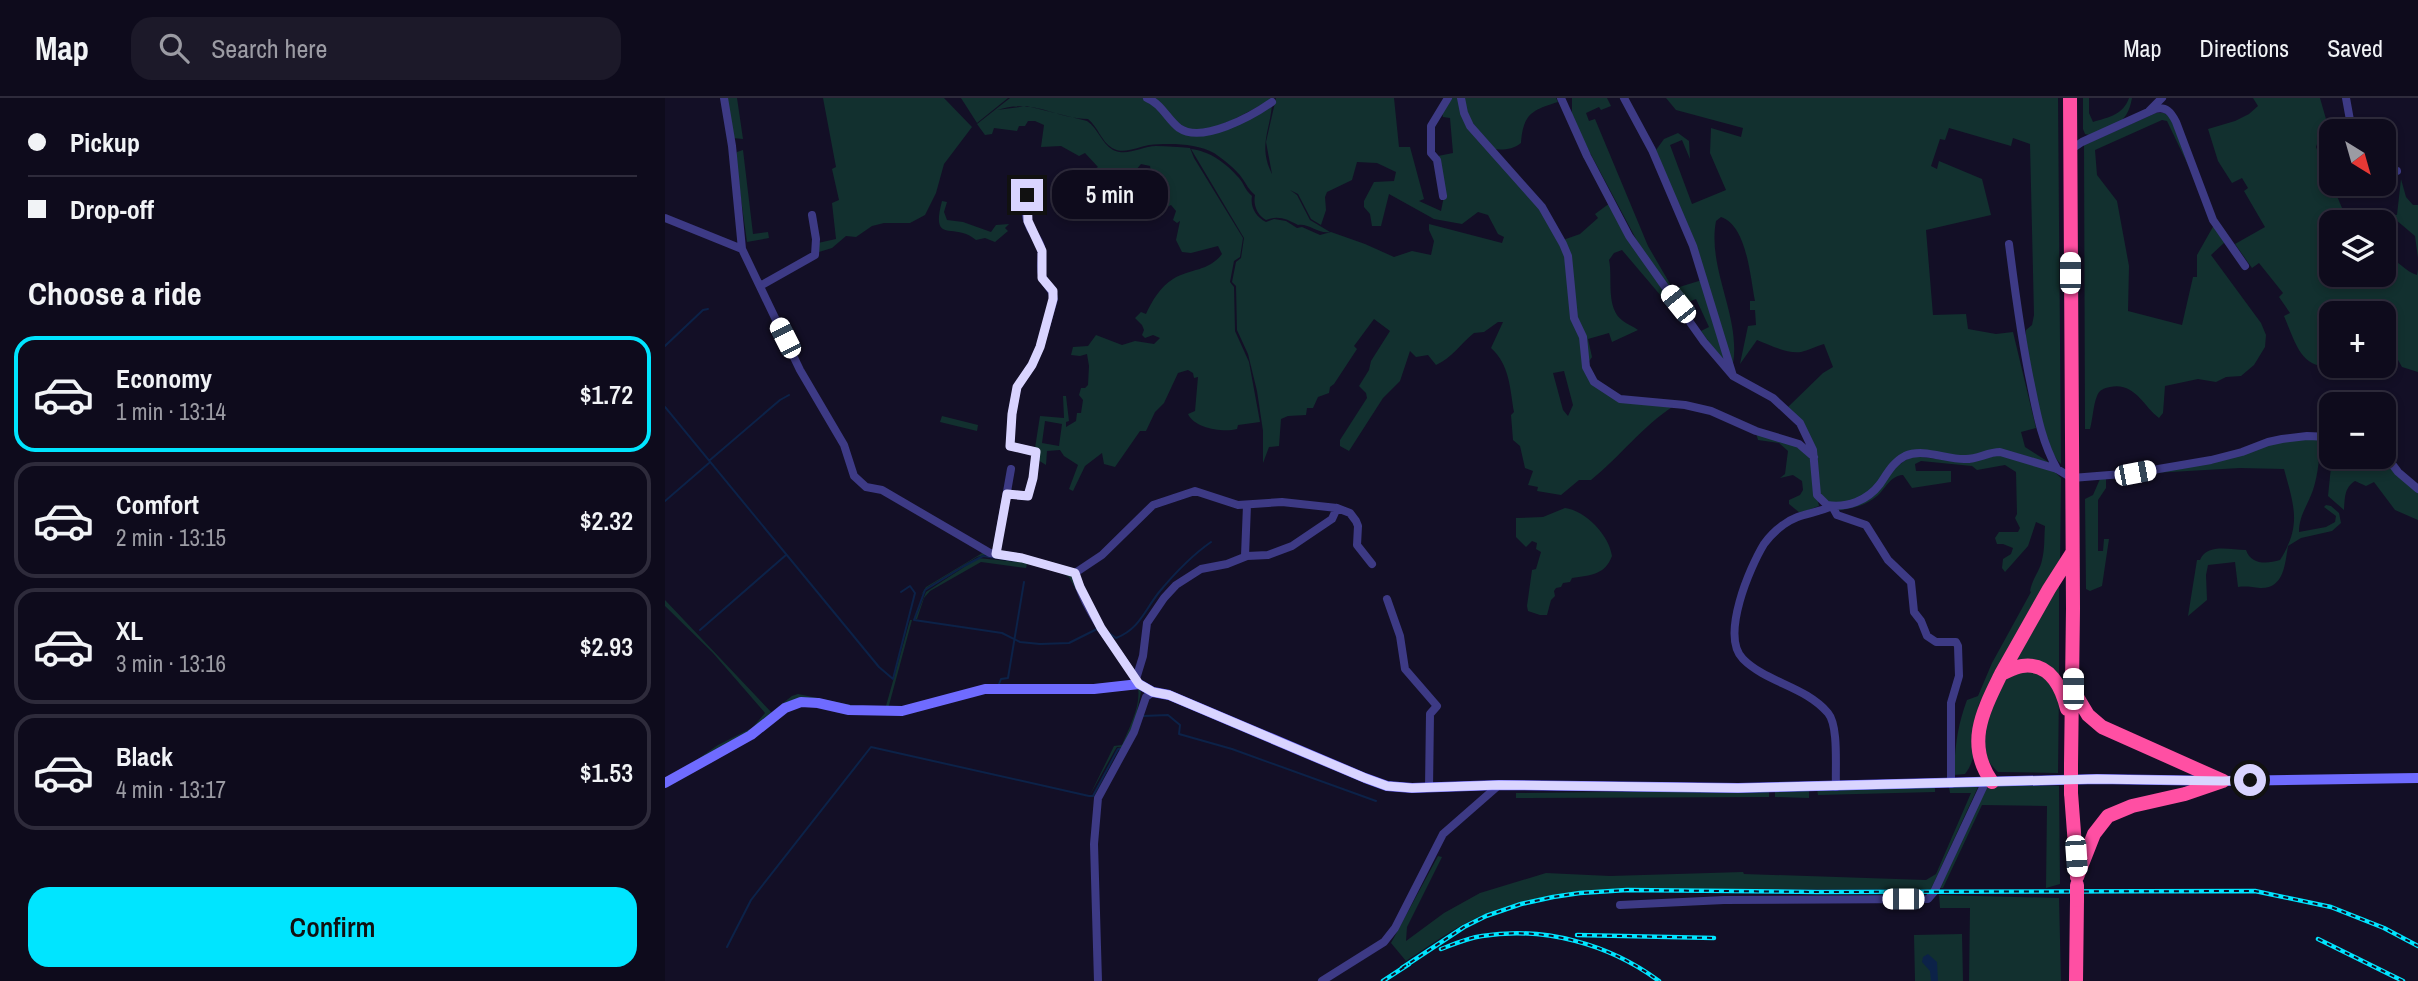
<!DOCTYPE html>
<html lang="en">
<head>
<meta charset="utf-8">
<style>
	body { margin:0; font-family:"Archivo Narrow",sans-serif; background:#1c1929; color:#f1f3f6; height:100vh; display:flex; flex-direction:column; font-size:26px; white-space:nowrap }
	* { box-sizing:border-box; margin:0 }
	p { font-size:23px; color:#9b9ba3 }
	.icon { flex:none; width:38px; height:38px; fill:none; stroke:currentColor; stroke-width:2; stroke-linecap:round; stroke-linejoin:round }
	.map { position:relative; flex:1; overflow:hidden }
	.panel { display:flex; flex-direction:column; background:#0e0b1c; width:665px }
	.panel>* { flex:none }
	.guide { display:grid; align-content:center; height:154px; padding:0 28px; background:#0e0b1c }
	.needle { width:46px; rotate:143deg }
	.buttons { position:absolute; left:1654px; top:21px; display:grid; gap:14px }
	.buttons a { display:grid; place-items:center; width:77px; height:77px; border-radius:14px; background:#0e0b1c; box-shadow:0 4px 10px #0003,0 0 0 2px #2e2b3b; font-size:35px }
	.end { position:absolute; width:32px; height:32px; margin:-16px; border:9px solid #d9d4ff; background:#111; box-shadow:0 0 0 4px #111 }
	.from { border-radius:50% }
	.bubble { position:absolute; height:49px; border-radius:21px; background:#0e0b1c; box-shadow:0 4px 10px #0003,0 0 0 2px #2e2b3b; font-size:23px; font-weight:600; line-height:49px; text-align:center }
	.car { position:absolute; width:21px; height:42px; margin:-21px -10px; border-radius:9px; box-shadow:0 0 5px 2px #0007; background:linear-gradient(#fff 24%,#345 0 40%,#fff 0 76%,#345 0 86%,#fff 0) }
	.guide b { display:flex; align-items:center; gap:24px; height:66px; font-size:26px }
	.guide b+b { border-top:2px solid #2e2b3b }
	.guide i { width:18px; height:18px; background:#f1f3f6 }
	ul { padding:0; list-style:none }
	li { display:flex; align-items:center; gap:21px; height:116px; margin:0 14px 10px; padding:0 14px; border:4px solid #2e2b3b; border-radius:21px }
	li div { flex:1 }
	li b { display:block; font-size:26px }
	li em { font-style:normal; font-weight:600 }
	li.current { border-color:#00e5ff }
	li>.icon { width:63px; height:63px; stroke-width:1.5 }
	h2 { padding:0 28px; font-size:32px; line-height:84px }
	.action { display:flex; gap:14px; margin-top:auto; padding:14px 28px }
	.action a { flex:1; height:80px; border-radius:21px; background:#00e5ff; color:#111; font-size:28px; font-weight:600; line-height:80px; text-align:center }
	header { display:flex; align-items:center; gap:42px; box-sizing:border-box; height:98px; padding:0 35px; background:#0e0b1c; border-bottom:2px solid #2e2b3b }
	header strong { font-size:33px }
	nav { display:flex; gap:38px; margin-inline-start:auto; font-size:24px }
	.search { width:490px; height:63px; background:#1c1929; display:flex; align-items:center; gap:18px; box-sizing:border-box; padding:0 24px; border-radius:21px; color:#9b9ba3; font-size:26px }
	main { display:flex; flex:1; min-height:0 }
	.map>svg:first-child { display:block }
</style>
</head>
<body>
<header>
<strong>Map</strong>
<div class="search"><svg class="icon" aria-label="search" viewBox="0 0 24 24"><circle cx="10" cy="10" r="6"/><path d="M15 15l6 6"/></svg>Search here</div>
<nav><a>Map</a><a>Directions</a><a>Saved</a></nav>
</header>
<main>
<section class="panel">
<div class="guide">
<b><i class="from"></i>Pickup</b>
<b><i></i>Drop-off</b>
</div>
<h2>Choose a ride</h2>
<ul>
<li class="current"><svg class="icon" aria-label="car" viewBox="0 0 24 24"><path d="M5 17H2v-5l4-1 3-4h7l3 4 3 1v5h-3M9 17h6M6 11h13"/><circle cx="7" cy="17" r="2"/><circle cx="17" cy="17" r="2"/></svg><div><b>Economy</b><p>1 min · 13:14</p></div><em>$1.72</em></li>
<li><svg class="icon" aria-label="car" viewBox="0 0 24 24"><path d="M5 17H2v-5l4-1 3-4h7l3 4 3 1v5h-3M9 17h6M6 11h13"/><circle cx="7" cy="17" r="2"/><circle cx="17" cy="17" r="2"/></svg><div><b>Comfort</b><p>2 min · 13:15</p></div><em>$2.32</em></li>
<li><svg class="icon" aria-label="car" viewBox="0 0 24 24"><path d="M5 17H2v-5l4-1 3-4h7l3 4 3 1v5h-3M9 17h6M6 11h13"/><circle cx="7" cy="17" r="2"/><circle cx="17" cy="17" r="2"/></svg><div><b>XL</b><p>3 min · 13:16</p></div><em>$2.93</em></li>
<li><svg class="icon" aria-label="car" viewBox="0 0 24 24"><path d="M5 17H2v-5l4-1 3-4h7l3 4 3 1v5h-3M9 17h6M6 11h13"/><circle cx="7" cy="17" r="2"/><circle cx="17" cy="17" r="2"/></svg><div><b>Black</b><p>4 min · 13:17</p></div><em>$1.53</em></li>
</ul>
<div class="action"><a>Confirm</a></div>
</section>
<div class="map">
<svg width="1753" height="883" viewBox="0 0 1753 883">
	<rect width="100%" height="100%" fill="#130f26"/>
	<path fill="#12302f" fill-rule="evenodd" d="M62 0H72L78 41 68 40Z
		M158 0H279L307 29 279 66 271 95 260 117 245 125H219L207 128 191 139 181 138 167 150 154 154 153 145 171 141 167 105 174 102 167 71 171 69Z
		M296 0H343L312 25Z
		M345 0H479L530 37 607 6C605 34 593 48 607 76L601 44 611 0H729L734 49H745L759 101 754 103 776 113 779 98 773 58 788 55 785 20 778 19 776 11 784 0H795L800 23 870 101 902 160 920 270 946 299 1009 308C977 328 955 359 926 382H914L896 397 872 393 873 389 863 387 868 373 860 370 855 348 848 342 846 317 849 314C845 291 845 267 826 250L838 224H833L819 234 809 235C796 245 787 260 771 267L763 257 751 259 745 253 735 283 718 300 684 353 675 348V342L702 300 701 295 694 288 704 272 706 263 725 233 709 221 689 248 692 251 669 286 665 289 664 295 653 299 648 310H642L641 317 623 318 616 321 614 348 604 349 598 365V333L592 293 583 256 572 232 571 188 567 184 571 164 576 160 579 140 526 51C545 53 562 66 574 80 580 87 579 91 587 98 585 109 591 119 601 124L609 121 621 123 632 130 637 129 655 137 666 134 700 146 729 159 747 153 766 157 769 143 764 132V126L837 145 839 139 833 136 823 117 813 114 797 126 769 121 724 96 716 128H707L705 116 699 109V103L709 84 729 83 731 74 712 65 692 64 687 82 662 94 660 99 661 112 656 127 646 121 633 96 625 92 632 97 645 122 665 134C652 136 644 125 633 127 622 121 613 117 601 122 592 117 588 107 590 97 583 91 582 87 577 80 571 71 558 61 549 55 532 45 503 45 484 47 472 49 459 57 447 50 436 43 433 29 423 21 387 20 371 0 332 12L362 8 422 23C433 30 436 45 448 52 462 59 477 48 491 48 502 48 514 49 525 50L529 60 578 140 575 159 569 163 565 184 569 189 570 233 584 264 595 324 573 327 572 331C558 335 529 330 523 316L530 313 533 279 529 280 528 275 523 272 513 275 499 305 490 314 481 333H475L450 369 439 366 437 355 420 368 408 393 404 391 413 367 399 358 395 352 382 353 381 367 373 362 375 351 370 350 375 318 399 320 398 298H401L404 323 401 324V329L411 323 412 315H416L418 302 414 297 416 290H420L423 287 424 268 422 256 415 258 406 257 408 249 423 248 431 237 457 247 470 243 489 246 495 240 488 237 480 240 477 237 479 232 477 227 470 220 476 214 481 216C487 203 495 189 508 181 526 170 543 174 557 156L553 148 526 155 517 154 511 142 515 123 512 125 508 122 511 113 506 107 497 111 494 104 505 94 499 88 497 76 493 73 486 74 485 68 476 66 471 72 466 71C458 82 449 74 439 72L435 77 428 72 433 69 420 55 414 58 396 48 376 49 379 27 370 23H363L360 28H354L352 33 329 30 327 36 320 37 312 26ZM899 273 908 307 903 318 898 312 888 275ZM380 323 397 326 394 348 377 345Z
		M483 0H610L546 33 523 34Z
		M799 0H891L893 4C867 12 858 16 856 45 847 52 838 52 826 51L802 18Z
		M907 0H942L946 8 936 12 934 9 921 15 924 23 930 21 983 148 1008 191 1037 182 1062 269 1036 233 1044 229 1031 201 1021 205 1016 195 1010 198 978 154 907 21Z
		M1001 0H1393L1396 366C1375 347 1366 271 1361 241V232L1367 227 1369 217 1365 46 1348 40 1346 48 1284 30 1280 42 1275 41 1266 68 1272 71 1274 63 1317 81 1326 117 1261 132 1268 217 1301 216 1303 231 1331 236 1348 234 1371 330 1356 334 1360 349 1385 365 1339 352 1307 359 1246 354 1206 393 1184 404H1163L1155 395 1153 369 1123 309 1158 275 1168 269 1159 246C1152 248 1144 252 1136 254 1122 256 1105 247 1092 242L1075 266 1083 228 1091 227 1090 212H1085V203H1090C1085 178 1082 128 1056 119L1051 123C1042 171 1076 218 1068 266L991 52 999 41 1013 35 1024 43 1025 61 1017 42 1005 47 1027 106 1061 92 1045 55 1046 30 1076 39 1078 30 1011 12Z
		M1418 0H1424V15L1428 24C1444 19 1458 17 1464 0H1467C1462 28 1448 27 1424 37L1420 36 1418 31Z
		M1588 0H1655L1661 21 1651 49 1683 124H1666V177H1718L1719 155C1731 161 1741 174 1752 177L1753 171V274L1737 269 1724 246 1719 244 1718 215H1666V268H1675C1636 274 1632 248 1619 218L1625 215 1614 199 1618 195 1594 165 1587 170 1570 146 1600 129 1579 93 1583 90 1577 80 1567 85 1553 63 1543 31 1570 23 1584 16 1593 8Z
		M1491 15H1499L1506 20 1524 69 1502 23 1497 22 1430 52 1432 77 1452 103 1464 168 1463 213 1517 227 1528 179H1532V157L1549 127 1560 144 1546 157 1596 225 1601 237 1600 249 1589 267 1576 278 1561 279 1551 284 1533 281 1500 288 1498 315 1494 320C1478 308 1470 284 1445 289 1439 290 1434 292 1432 298 1428 308 1428 320 1425 331H1420L1419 47Z
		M78 52 88 136 103 134 104 140 82 144 70 58 72 54Z
		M1736 81 1741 99 1748 107H1753V160L1750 138 1724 116 1732 117Z
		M277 103 282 104 279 114 282 122 298 124 326 134 331 127 344 126 340 130 343 133 330 144 320 140 311 142C290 123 265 148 277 103Z
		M945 105 1010 206 1002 205 957 152 949 155 944 162C948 180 940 210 958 223 963 227 968 228 973 232L947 244 944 235 923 241 927 259 923 265 912 223 898 142 915 136 933 120 930 116Z
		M277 318 313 327 312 333 275 324Z
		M1091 335C1108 340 1140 345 1147 365 1151 375 1151 396 1154 408L1135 415 1124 406V402L1135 397 1138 392 1137 383 1128 377 1115 380 1120 376 1123 353 1114 345 1093 342Z
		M1655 341C1655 357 1653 377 1648 392 1643 407 1634 417 1634 434L1661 429 1670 424 1671 418 1659 409 1661 407 1666 408 1674 415 1676 425 1667 433 1636 440 1623 448C1620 466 1619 491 1595 490 1587 489 1581 488 1573 489L1570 464 1543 467 1541 477 1542 502 1523 518 1532 462H1535C1542 445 1565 452 1581 452 1586 467 1602 466 1615 462 1637 427 1629 408 1619 371L1575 370 1488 375 1620 343Z
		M1337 356 1387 371 1396 380 1395 467 1314 606C1307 629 1316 656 1300 676L1289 677C1290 649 1292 629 1302 602L1313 598 1327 565 1366 494 1365 493C1367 481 1375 473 1377 462 1380 451 1379 439 1380 428L1371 424 1363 448 1340 474 1337 470 1338 461 1346 456 1348 450 1338 446H1332L1330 440 1334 434H1353L1355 430 1350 420 1352 416 1351 374 1340 367 1312 372 1307 368 1256 363 1250 366 1251 373H1286V384L1247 390 1238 377C1223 378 1220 394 1208 401 1197 409 1183 411 1170 413L1169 410 1186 408 1239 363 1249 358 1303 365Z
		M1667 359H1718L1753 393V422L1730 412 1709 384 1701 388 1690 383C1679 390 1680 400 1679 412L1663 398Z
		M1441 380V390L1433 402V453H1438L1439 441H1444L1437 488 1425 493 1421 491 1420 401 1428 397 1435 381Z
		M900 410C921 413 944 437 947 458 940 477 926 477 907 480L905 484 898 485 896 489 891 490 889 493 890 498 886 502 882 517H875L863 513 862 508 867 472 871 471 876 454 871 451 872 445 867 443 861 449 851 439V420L878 419Z
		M319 454 368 463 407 475 434 528 431 529 404 479 393 473 362 466 361 470 316 464 265 493 259 500 252 521H250L261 494 313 460 352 464V462L320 457 312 459 263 489 256 497 261 489Z
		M1394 479V581L1351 566 1347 560Z
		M0 502 108 616 97 626 17 672 53 647 87 630 100 615 48 555 0 508Z
		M245 522H247L223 611 184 610 149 602 109 612 127 598 133 596 191 608H221Z
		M1349 573 1372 574 1394 593 1393 675 1333 674C1328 669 1322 663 1321 656 1314 627 1325 590 1349 573Z
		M473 590 476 594 470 623 458 650 452 649 450 652 425 697 449 648 457 647C464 630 476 608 473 590Z
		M1329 687 1394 688 1395 786 1381 790 1382 708 1317 707 1278 790H1274L1321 688Z
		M1270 689V694L1153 697 1152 691Z
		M1284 689H1313L1266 791H954C901 794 849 800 801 825 780 836 761 850 741 863L726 845 773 758 777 759 742 829 741 843 779 815 815 795 881 775 945 778 1078 774 1079 776 1261 782 1271 776 1306 695H1285Z
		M1144 691V700L1110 699V692Z
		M1104 692V699L851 700V695Z
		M1274 797 1394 800 1396 883H1304L1305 810H1275Z
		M1297 836 1298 883H1250L1249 837Z"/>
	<path fill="#0c2248" d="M1263 856 1272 864 1273 883H1266L1265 873 1257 864 1258 859Z"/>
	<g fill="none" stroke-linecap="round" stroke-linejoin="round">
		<path stroke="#0c2248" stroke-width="2" d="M0 248 38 212 43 211
			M0 309 214 569 228 581 250 495 245 488 236 494
			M45 362 115 302 124 297
			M0 403 44 365
			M351 463 318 458 299 468 260 492 249 522 337 535 355 544 375 546 404 545 432 531
			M35 532 121 457
			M444 535 451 540C475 531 480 511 495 493 510 475 526 458 546 444
			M334 586 336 581 343 580 359 484
			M478 618 503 617 515 627 514 636 567 651 711 703
			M62 849 86 802 206 649 424 698H428L453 651H455"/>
		<path stroke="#3d3a85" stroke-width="8" d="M59 0 67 48 77 151
			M482 0C497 6 502 21 514 30 537 46 587 18 607 4
			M796 0 799 15 805 28 877 109 898 146 903 158 909 220 918 239 921 269 929 284 955 301 1020 307 1046 313 1091 333 1134 346 1149 359
			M896 0 922 58 964 138 1039 244 1068 278 1108 300 1135 325 1148 352 1152 397 1162 407C1182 410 1202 403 1215 386 1222 376 1228 364 1240 358 1258 350 1280 361 1299 361 1312 362 1322 354 1335 354L1392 371 1407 380 1470 375 1546 362 1577 354 1603 344 1617 341 1642 338 1666 339
			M959 0 987 52 1028 148 1068 278
			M1681 0 1687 33
			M1484 13 1497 0
			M1405 52 1417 44 1490 11C1501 8 1506 14 1511 24L1548 122 1580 168
			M1718 75 1732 73
			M778 98 772 62 766 55V28L783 0
			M0 120 77 151 135 272 179 347 189 378 201 389 217 392 325 455 357 460 410 475C419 515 453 551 474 586
			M1344 146C1350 193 1356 241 1366 287 1372 317 1377 344 1392 371
			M95 188 150 157 151 141 147 117
			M1718 354 1733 374 1753 391
			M342 396 363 398 368 380 371 354 345 348 347 316 352 289 367 267 375 249 389 201C388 190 379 187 377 177 374 168 378 158 376 149 374 141 369 137 365 130 356 111 360 92 377 82
			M331 456 346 371
			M580 458 582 407
			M410 475 437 457 488 407 530 393 573 407 617 404 672 410 685 415 691 423 693 428 692 447 707 466
			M722 501 735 538 740 571 772 608 765 616 764 690
			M471 581 478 558 482 525 499 500 511 487 536 471 562 466 582 458 603 457 627 448 667 421 672 410
			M1171 689C1170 671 1174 628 1163 615 1140 588 1102 585 1078 561 1055 538 1085 469 1099 446 1104 439 1111 432 1118 427 1133 415 1151 416 1167 408L1172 417 1201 427 1223 462 1246 484 1249 514 1256 523 1262 538 1271 544H1291L1293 548 1294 578 1286 605V686
			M955 807 1059 802 1263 801 1269 794 1320 685
			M433 883 429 746 433 700 469 634 481 599 488 594
			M657 883 719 844 730 830 778 736 834 687"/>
		<path stroke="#6f6bff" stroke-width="10" d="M0 685 86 637 120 610 136 604 153 605 184 612 237 613 320 591H429L474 586 488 594 504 597 700 680 722 688 747 690 834 687 1073 690 1432 681 1558 683 1753 680"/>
		<path stroke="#ff4fa3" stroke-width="14" d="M1405 0 1408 510 1406 667
			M1408 592 1423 617 1437 629 1558 683
			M1402 611C1397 590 1385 564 1357 568 1350 569 1343 573 1336 576L1384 491 1407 455
			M1327 684C1300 646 1318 613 1336 576
			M1406 695 1412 774
			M1412 779 1429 736 1443 718 1467 708 1520 696 1558 683
			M1411 883 1412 802"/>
		<g stroke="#00e5ff" stroke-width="4.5">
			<path id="rail" d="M912 837 1049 840
				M1653 841 1738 883
				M776 851C789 846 803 840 817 838 879 828 944 846 994 883
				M737 870 799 829 821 818 856 806 888 799 915 795 962 792 1152 794 1590 793 1666 809 1719 830 1753 848
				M718 883 744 866"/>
		</g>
		<use href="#rail" stroke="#130f26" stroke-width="2" stroke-dasharray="5" stroke-linecap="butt"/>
		<path stroke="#ff4fa3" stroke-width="14" d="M1406 667V695
			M1412 802V787"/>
	</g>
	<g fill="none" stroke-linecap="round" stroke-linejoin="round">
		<path stroke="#d9d4ff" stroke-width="9" d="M362 97 363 123 377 153V180L388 193V201L375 249 367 267 352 289 347 316 345 348 371 354 368 380 363 398 342 396 331 456 357 460 410 475 415 489 436 530 474 586 488 594 504 597 700 680 722 688 747 690 834 687 1073 690 1432 681 1558 683 1585 682"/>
	</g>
</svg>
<div class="buttons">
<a><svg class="needle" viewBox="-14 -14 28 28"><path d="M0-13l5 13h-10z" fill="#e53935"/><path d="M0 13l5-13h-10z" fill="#9b9ba3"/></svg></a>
<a><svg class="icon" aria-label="layers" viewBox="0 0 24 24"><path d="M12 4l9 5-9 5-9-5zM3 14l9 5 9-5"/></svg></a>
<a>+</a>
<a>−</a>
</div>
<i class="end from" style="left:1585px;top:682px"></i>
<i class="end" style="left:362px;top:97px"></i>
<div class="bubble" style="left:387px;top:72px;width:116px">5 min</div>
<i class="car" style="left:1405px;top:175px;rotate:0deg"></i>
<i class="car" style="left:1013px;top:206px;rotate:321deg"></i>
<i class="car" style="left:120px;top:240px;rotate:333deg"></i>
<i class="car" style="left:1470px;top:375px;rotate:79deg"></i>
<i class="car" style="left:1408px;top:591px;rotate:0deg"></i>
<i class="car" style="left:1411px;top:758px;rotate:176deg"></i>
<i class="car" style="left:1238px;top:801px;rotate:270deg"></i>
</div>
</main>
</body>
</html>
